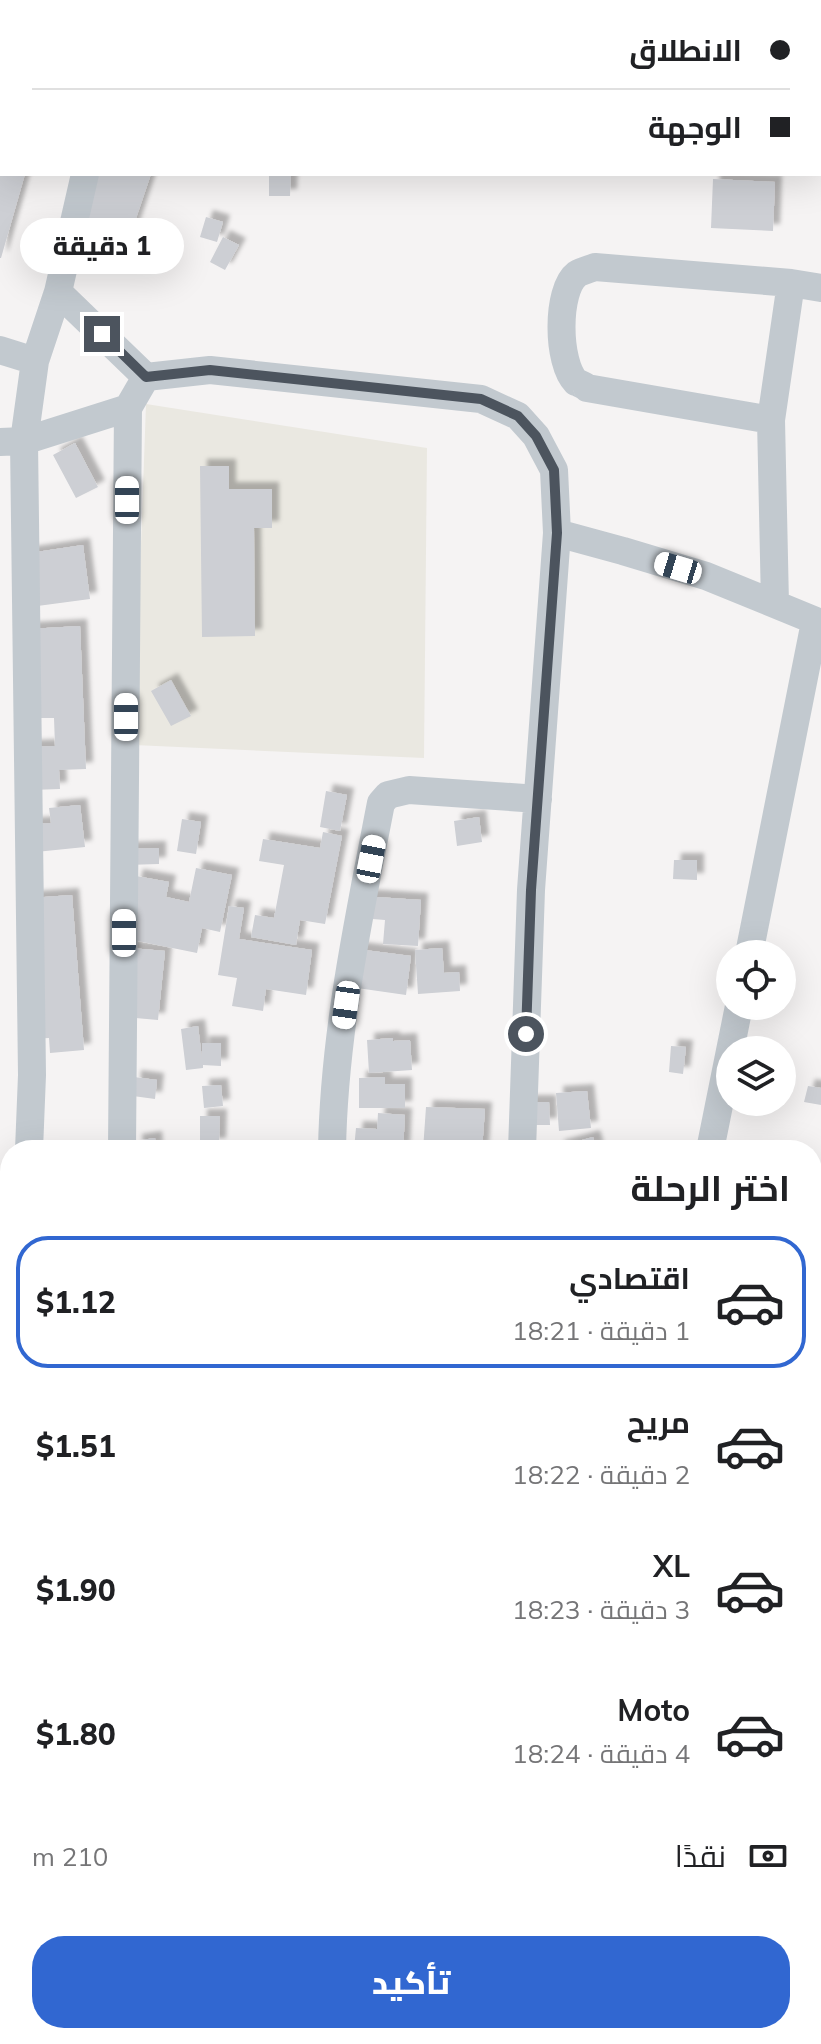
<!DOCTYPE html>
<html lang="ar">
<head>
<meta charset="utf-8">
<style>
	body { margin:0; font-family:Mulish,Cairo,sans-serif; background:#f2f2f2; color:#202124; direction:rtl; height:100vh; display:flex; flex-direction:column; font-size:30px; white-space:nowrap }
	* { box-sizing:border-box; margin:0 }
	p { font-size:26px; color:#757577 }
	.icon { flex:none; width:44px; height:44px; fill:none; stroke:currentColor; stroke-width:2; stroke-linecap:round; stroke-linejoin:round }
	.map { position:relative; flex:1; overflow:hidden; direction:ltr }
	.panel { position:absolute; left:0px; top:1140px; width:822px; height:904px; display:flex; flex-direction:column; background:#fff; border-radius:32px 32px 0 0; box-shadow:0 8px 32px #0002; direction:rtl }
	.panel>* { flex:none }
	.banner { position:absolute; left:0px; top:0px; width:822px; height:176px; box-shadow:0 8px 32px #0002; direction:rtl; display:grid; align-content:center; height:176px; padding:0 32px; background:#fff }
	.controls { position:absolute; left:716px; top:940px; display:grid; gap:16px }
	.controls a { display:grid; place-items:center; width:80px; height:80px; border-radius:50%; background:#fff; box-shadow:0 8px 32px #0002; font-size:40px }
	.end { position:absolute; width:36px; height:36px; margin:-18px; border:10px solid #4c545e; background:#fff; box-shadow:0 0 0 4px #fff }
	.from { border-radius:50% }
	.bubble { position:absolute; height:56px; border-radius:28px; background:#fff; box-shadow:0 8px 32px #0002; font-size:26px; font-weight:800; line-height:56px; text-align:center; direction:rtl }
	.car { position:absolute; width:24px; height:48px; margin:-24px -12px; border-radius:10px; box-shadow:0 0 6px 2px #0007; background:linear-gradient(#fff 24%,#345 0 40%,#fff 0 76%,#345 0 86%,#fff 0) }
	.banner b { display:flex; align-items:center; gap:28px; height:76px; font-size:30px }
	.banner b+b { border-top:2px solid #e0e0e0 }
	.banner i { width:20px; height:20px; background:#202124 }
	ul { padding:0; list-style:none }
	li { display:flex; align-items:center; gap:24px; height:132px; margin:0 16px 12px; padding:0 16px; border:4px solid transparent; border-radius:32px }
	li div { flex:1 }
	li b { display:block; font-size:30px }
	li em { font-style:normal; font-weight:800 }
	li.selected { border-color:#3167d1 }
	li>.icon { width:72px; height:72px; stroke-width:1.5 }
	h2 { padding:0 32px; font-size:36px; line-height:96px }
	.pay { display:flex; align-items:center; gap:20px; height:88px; padding:0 32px; font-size:30px }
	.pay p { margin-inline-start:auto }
	.action { display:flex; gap:16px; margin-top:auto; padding:16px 32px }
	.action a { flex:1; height:92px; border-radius:32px; background:#3167d1; color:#fff; font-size:32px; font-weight:800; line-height:92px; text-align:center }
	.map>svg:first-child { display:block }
</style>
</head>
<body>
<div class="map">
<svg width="821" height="2044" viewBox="0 0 821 2044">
	<defs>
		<filter id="shadow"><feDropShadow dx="7" dy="-7" stdDeviation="2" flood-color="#0004"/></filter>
	</defs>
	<rect width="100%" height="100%" fill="#f5f3f3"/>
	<path fill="#eae8e1" d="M146 404 427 448 424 758 134 745Z"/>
	<path fill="#cdcfd4" filter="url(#shadow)" d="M0 174H25L1 258H0Z
		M99 174H151L127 245 70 227 93 191Z
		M269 174H291L290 196H269Z
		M713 179 775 182 773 231 711 228Z
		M206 217 223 222 217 242 200 237Z
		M223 237 239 245 225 270 210 262Z
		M75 443 98 487 76 498 53 455Z
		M200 466H229V489H272V528H254L255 636 202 637Z
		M83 545 90 599 30 607 23 554Z
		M80 626 86 769 59 770 60 789 31 790 29 747 55 746 54 718H33L29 629Z
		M171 680 191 716 171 726 151 691Z
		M326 791 347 795 340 831 320 827Z
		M80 805 85 847 26 853 24 825 51 823 49 808Z
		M479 817 482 842 457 846 454 821Z
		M182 819 201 822 196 854 177 851Z
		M323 832 342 836 325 924 300 920 296 945 251 937 255 915 274 918 284 865 259 861 263 839 320 848Z
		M159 848V864L127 865 126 849Z
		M674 860H697V880L673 879Z
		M196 868 232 875 220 932 202 928 197 953 123 938 136 876 169 882 166 897 189 902Z
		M72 895 84 1050 50 1053 49 1038 28 1039 17 899Z
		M361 896 421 900 418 946 383 944 385 920 360 918Z
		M229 906 244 908 239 939 312 950 306 995 266 989 263 1011 232 1006 237 978 218 975Z
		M119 947 165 951 158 1020 113 1016Z
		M349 948 411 956 406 995 343 986Z
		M442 948 444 973 459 972 460 991 418 994 415 950Z
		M198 1026 202 1059V1043H221V1066L203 1065V1068L186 1070 181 1029Z
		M393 1038V1041L410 1040 412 1070 369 1073 367 1040Z
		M671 1046 686 1047 683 1074 669 1072Z
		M134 1077 157 1080 155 1099 133 1096Z
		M385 1077V1084H405V1108H359V1078Z
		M221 1085 223 1106 204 1108 202 1086Z
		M808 1086 821 1088V1105L804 1102Z
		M587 1091 591 1128 559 1131 556 1093Z
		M520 1102H549L550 1125H520Z
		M426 1107 485 1109 482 1150H423Z
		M378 1113 405 1115 403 1150 354 1149 356 1128 377 1129Z
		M200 1116H220L219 1145H200Z
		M593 1137 597 1150H558L557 1147Z
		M155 1138 156 1150H136L135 1141Z
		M3 1637V1641L10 1640V1681L0 1683V1638Z"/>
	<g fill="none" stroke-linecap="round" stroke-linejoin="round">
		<path stroke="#c2c9cf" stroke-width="28" d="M264 0 271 2
			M141 2V0
			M398 2V0
			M820 71H821
			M0 112H2
			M58 292 146 377
			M0 350 35 361
			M771 420 791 283
			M0 442 24 441 128 408 146 377 210 370 481 399 518 416 536 436 554 470 557 533 531 890 522 1150
			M557 533 623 551 706 576 821 623
			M775 604 771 420 587 388C587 387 577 382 576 382 557 363 556 290 577 274 582 271 590 269 595 267L791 283 821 288
			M749 954 815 622
			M29 1150 32 1075 24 441 35 361 58 292 85 174
			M122 1150 128 408
			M332 1150C334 1033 359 917 381 803L388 795 409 790 538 799
			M710 1150 739 1006
			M0 1403 10 1406
			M0 1529 10 1528
			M812 1698 821 1701
			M0 1707H10
			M812 1843H821
			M114 2044 115 2034
			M613 2044V2034"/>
		<path stroke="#c3c9d3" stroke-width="38" d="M0 2030H10
			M812 2031H821
			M340 2034H373"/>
	</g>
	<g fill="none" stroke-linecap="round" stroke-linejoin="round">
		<path stroke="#4c545e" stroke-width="10" d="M102 334 146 377 210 370 481 399 518 416 536 436 554 470 557 533 531 890 526 1034"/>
	</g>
</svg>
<div class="controls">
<a><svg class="icon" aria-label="locate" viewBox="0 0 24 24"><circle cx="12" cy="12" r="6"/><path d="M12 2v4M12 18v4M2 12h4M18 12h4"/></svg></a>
<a><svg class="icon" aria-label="layers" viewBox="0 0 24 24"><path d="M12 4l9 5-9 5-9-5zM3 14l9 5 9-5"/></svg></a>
</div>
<i class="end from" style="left:526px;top:1034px"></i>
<i class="end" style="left:102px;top:334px"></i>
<div class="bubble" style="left:20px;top:218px;width:164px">1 دقيقة</div>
<i class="car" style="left:127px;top:500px;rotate:0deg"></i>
<i class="car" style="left:678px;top:568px;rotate:287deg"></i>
<i class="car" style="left:126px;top:717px;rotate:0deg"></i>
<i class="car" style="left:371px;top:859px;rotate:11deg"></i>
<i class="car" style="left:124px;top:933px;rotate:0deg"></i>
<i class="car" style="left:346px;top:1005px;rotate:188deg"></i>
<div class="banner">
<b><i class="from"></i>الانطلاق</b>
<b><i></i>الوجهة</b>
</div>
<section class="panel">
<h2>اختر الرحلة</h2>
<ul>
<li class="selected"><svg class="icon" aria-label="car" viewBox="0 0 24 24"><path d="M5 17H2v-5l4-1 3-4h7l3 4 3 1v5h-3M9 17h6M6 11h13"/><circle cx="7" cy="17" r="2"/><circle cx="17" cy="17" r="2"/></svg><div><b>اقتصادي</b><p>1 دقيقة · 18:21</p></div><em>$1.12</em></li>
<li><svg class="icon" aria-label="car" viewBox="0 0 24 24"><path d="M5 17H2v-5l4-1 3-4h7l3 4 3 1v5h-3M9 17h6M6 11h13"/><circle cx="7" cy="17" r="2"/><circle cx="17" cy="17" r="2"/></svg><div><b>مريح</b><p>2 دقيقة · 18:22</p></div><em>$1.51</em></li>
<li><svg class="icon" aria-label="car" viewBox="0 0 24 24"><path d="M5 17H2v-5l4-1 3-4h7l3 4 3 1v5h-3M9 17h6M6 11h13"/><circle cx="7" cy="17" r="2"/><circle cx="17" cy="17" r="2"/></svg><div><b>XL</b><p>3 دقيقة · 18:23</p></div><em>$1.90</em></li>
<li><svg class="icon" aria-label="car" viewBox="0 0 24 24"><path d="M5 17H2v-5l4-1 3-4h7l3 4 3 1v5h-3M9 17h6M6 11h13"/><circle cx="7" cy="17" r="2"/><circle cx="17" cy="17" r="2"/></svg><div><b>Moto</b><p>4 دقيقة · 18:24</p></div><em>$1.80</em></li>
</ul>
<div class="pay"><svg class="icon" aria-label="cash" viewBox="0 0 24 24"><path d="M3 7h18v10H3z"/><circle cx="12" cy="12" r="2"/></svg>نقدًا<p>210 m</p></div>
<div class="action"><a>تأكيد</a></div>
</section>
</div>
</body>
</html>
